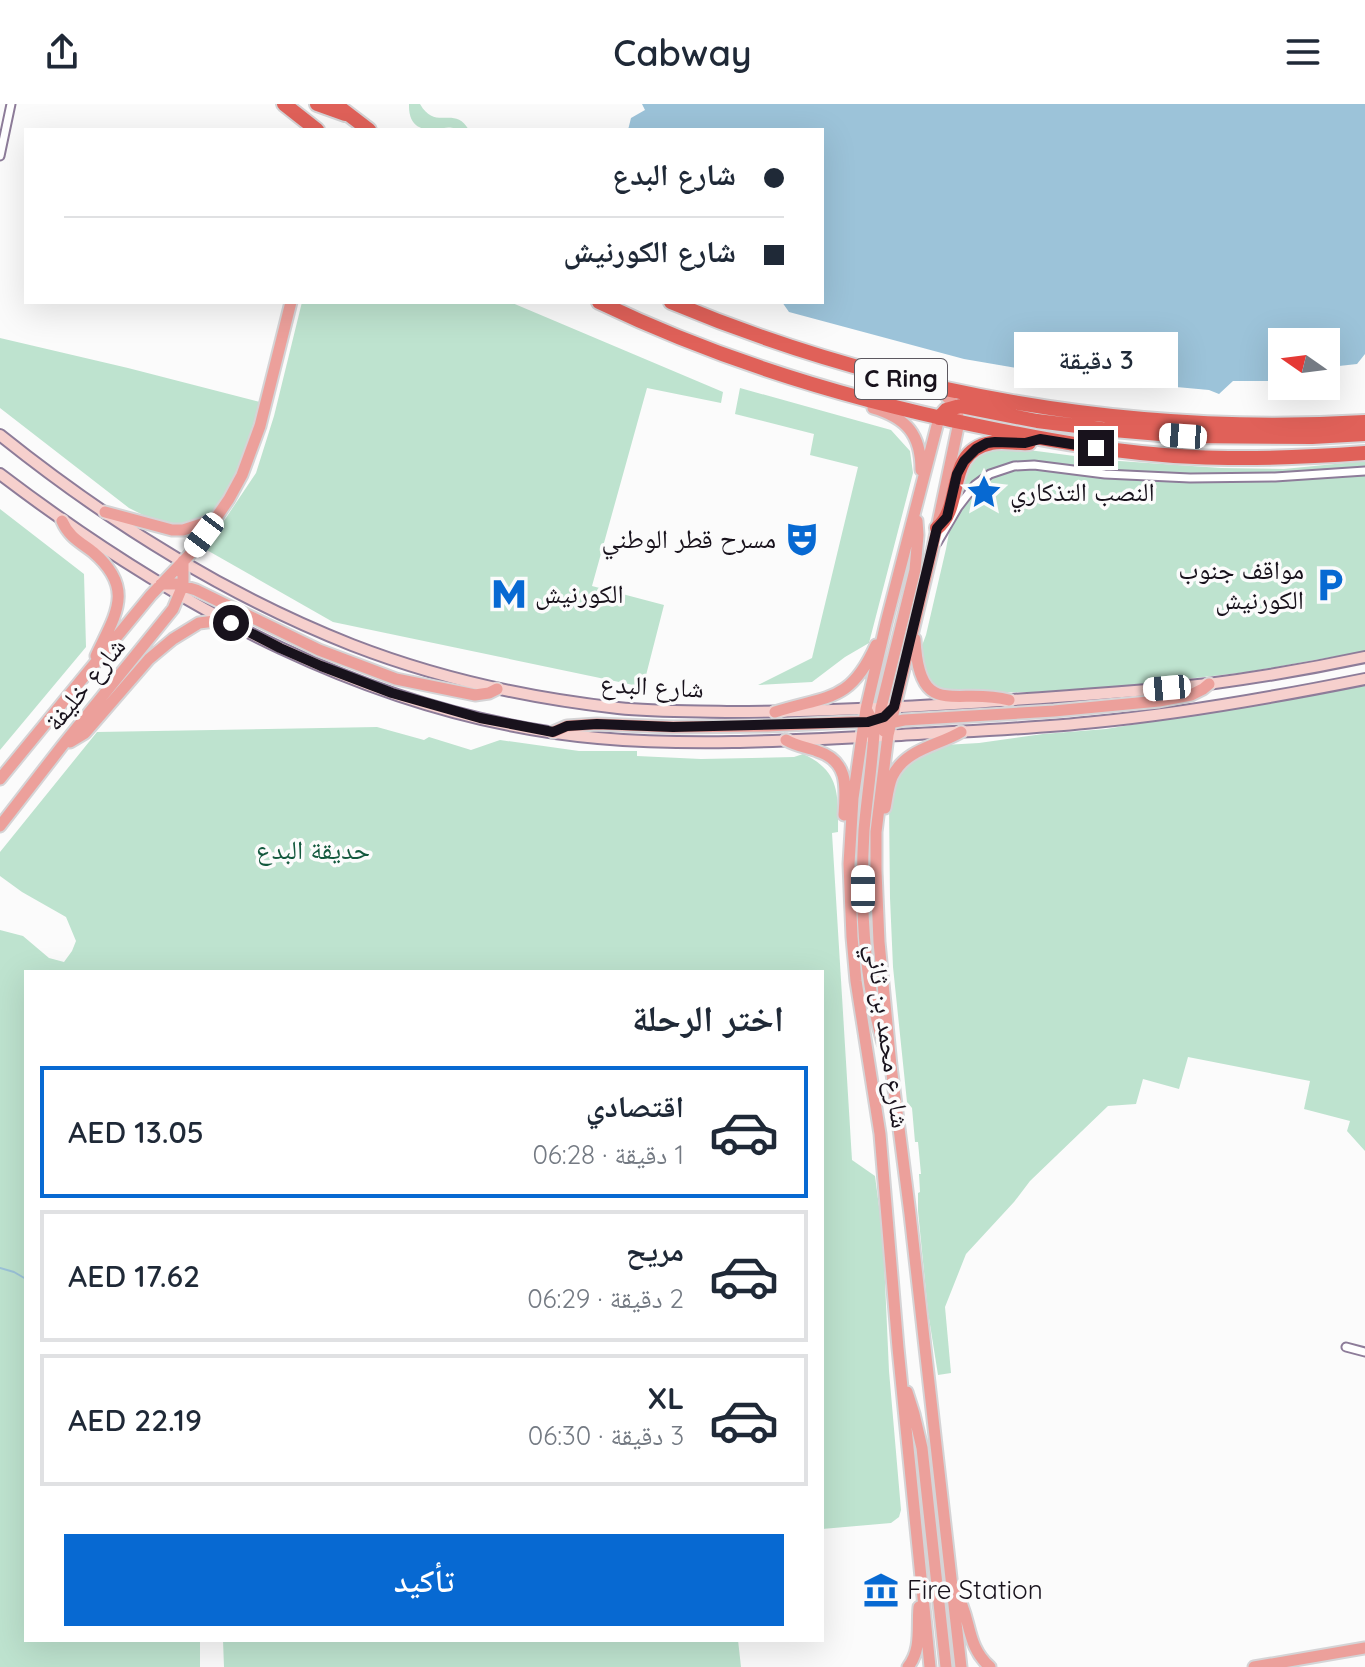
<!DOCTYPE html>
<html lang="ar">
<head>
<meta charset="utf-8">
<style>
	body { margin:0; font-family:Quicksand,"Noto Naskh Arabic",sans-serif; background:#f6f6f7; color:#1f2937; direction:rtl; height:100vh; display:flex; flex-direction:column; font-size:30px; white-space:nowrap }
	* { box-sizing:border-box; margin:0 }
	p { font-size:26px; color:#747a83 }
	.icon { flex:none; width:44px; height:44px; fill:none; stroke:currentColor; stroke-width:2; stroke-linecap:round; stroke-linejoin:round }
	.map { position:relative; flex:1; overflow:hidden; direction:ltr }
	.details { position:absolute; left:24px; top:866px; width:800px; height:672px; display:flex; flex-direction:column; background:#fff; border-radius:0px; box-shadow:0 8px 32px #0002; direction:rtl }
	.details>* { flex:none }
	.banner { position:absolute; left:24px; top:24px; width:800px; height:176px; border-radius:0px; box-shadow:0 8px 32px #0002; direction:rtl; display:grid; align-content:center; height:176px; padding:0 40px; background:#fff }
	.needle { width:52px; rotate:284deg }
	.tools { position:absolute; left:1268px; top:224px; display:grid; gap:16px }
	.tools a { display:grid; place-items:center; width:72px; height:72px; border-radius:0px; background:#fff; box-shadow:0 8px 32px #0002; font-size:40px }
	.end { position:absolute; width:36px; height:36px; margin:-18px; border:10px solid #18121c; background:#fff; box-shadow:0 0 0 4px #fff }
	.from { border-radius:50% }
	.bubble { position:absolute; height:56px; border-radius:0px; background:#fff; box-shadow:0 8px 32px #0002; font-size:26px; font-weight:600; line-height:56px; text-align:center; direction:rtl }
	.car { position:absolute; width:24px; height:48px; margin:-24px -12px; border-radius:10px; box-shadow:0 0 6px 2px #0007; background:linear-gradient(#fff 24%,#345 0 40%,#fff 0 76%,#345 0 86%,#fff 0) }
	.banner b { display:flex; align-items:center; gap:28px; height:76px; font-size:30px }
	.banner b+b { border-top:2px solid #e0e1e3 }
	.banner i { width:20px; height:20px; background:#1f2937 }
	ul { padding:0; list-style:none }
	li { display:flex; align-items:center; gap:24px; height:132px; margin:0 16px 12px; padding:0 24px; border:4px solid #e0e1e3; border-radius:0px }
	li div { flex:1 }
	li b { display:block; font-size:30px }
	li em { font-style:normal; font-weight:600 }
	li.active { border-color:#0769d2 }
	li>.icon { width:72px; height:72px; stroke-width:1.5 }
	h2 { padding:0 40px; font-size:36px; line-height:96px }
	.cta { display:flex; gap:16px; margin-top:auto; padding:16px 40px }
	.cta a { flex:1; height:92px; border-radius:0px; background:#0769d2; color:#fff; font-size:32px; font-weight:600; line-height:92px; text-align:center }
	header { display:flex; justify-content:space-between; align-items:center; height:104px; padding:0 40px; background:#fff; font-size:36px; font-weight:600 }
	.map>svg:first-child { display:block }
</style>
</head>
<body>
<header><svg class="icon" aria-label="menu" viewBox="0 0 24 24"><path d="M4 6h16M4 12h16M4 18h16"/></svg>Cabway<svg class="icon" aria-label="share" viewBox="0 0 24 24"><path d="M12 15V3M7 8l5-5 5 5M5 13v7h14v-7"/></svg></header>
<div class="map">
<svg width="1365" height="1563" viewBox="0 0 1365 1563">
	<rect width="100%" height="100%" fill="#fbfbfb"/>
	<path fill="#bee3cf" d="M409 0H420C436 28 454 0 469 26 461 26 450 22 444 24L454 26C432 26 408 31 409 0Z
		M302 198H510L723 288 721 299 647 284 592 482 664 501 643 583 333 518 205 445 256 369 274 312Z
		M0 234 128 264 260 298 246 344 232 377 215 406 195 420H161L129 404 0 304Z
		M740 284 891 326 910 347 913 369 869 539 845 553 812 578 758 581 812 554 858 363 810 351 814 330 735 310Z
		M992 344 1021 345 1105 356 1221 364 1284 365 1365 357V547L1247 568 1135 581 1035 588 949 589 931 581 918 552 926 531 946 445 957 386 972 354Z
		M0 405 84 470 86 543 0 646Z
		M1365 582V1047L1347 1027 1350 1017 1304 1005 1310 977 1188 953 1179 985 1143 975 1136 1000 1108 1002 1030 1077 1014 1098 966 1150 945 1203 951 1269 938 1271 928 1208 918 1107V1089L920 1088 919 1070H921L918 1038H915L912 1004 907 998 893 863 890 794 889 699 895 676 909 657 944 641 979 639 1043 630 1106 625Z
		M377 623 424 636 429 633 471 646 500 636 579 647H637V652L701 655 794 653 803 650C841 667 838 692 838 728L832 729 852 1056 875 1072 883 1133 889 1267 901 1406 899 1413 891 1419 822 1425V868H26V1536H200V1563H0V826L23 832 49 854 64 858 72 847 76 837 66 813 22 788 0 772V748L97 628Z
		M223 1536H738L741 1563H224Z"/>
	<path fill="#9cc3d9" d="M642 0H1365V250L1357 260 1339 262 1326 277V238H1282V277H1233L1219 290 1209 286 1068 273 964 255 789 208 782 198H822V26H628L631 14 645 6Z"/>
	<g fill="none" stroke-linecap="round" stroke-linejoin="round">
		<path stroke="#9cc3d9" stroke-width="2" d="M0 1164 14 1168 26 1175"/>
		<g stroke="#8d7c99" stroke-width="11">
			<path id="street" d="M0 52 11 0
				M937 439 958 403 975 381 990 370 1014 362 1034 361 1105 370 1190 374 1275 373 1365 367
				M1346 1243 1365 1248"/>
		</g>
		<g stroke="#8d7c99" stroke-width="14">
			<path id="secondary" d="M0 331C106 416 225 491 352 541 437 574 527 594 618 604 656 608 695 607 733 608 813 608 892 604 971 599 1050 593 1130 589 1208 580 1261 573 1313 564 1365 553
				M0 370C175 503 376 614 598 634 699 643 800 636 901 631 965 627 1030 625 1095 618 1186 609 1275 593 1365 575"/>
		</g>
		<g stroke="#d5d4d6" stroke-width="15">
			<path id="primary" d="M938 285C950 294 957 303 959 318L932 448 888 631 876 728V767L879 838 891 962 910 1110 961 1563
				M873 304C907 314 921 331 921 366
				M105 408 172 426H183L214 416
				M62 417C69 433 80 438 93 448 136 485 115 511 96 552
				M161 480H176L196 486 319 546 396 575 475 591 489 589 497 585
				M915 535C919 618 956 582 1009 596
				M866 605 871 614 874 629C872 661 867 694 864 726 860 796 863 872 883 939
				M775 608C828 591 850 599 876 541
				M884 627 880 615 881 604 915 466 918 431 917 417
				M553 628 567 622 597 620 673 623 767 622 870 617
				M868 628 885 620 904 616 1054 607 1159 597 1191 591 1203 585 1209 580
				M786 636C796 642 806 643 817 647 849 657 846 683 844 711
				M70 638 85 629 149 555 173 535 199 519 215 517 231 519
				M0 675 151 491 194 446 229 395 242 371 260 322 291 198
				M885 704C887 694 888 683 892 673 905 645 937 642 961 628
				M0 722 62 642 173 505 183 481V457
				M907 1288 914 1310 922 1344 946 1563
				M956 1489C972 1514 965 1541 990 1563
				M908 1563C922 1545 917 1524 919 1503
				M930 1563 898 1244 880 1030 856 877 852 833 849 760 853 694 866 605 886 519 939 314
				M1254 1563 1365 1544"/>
		</g>
		<g stroke="#d5d4d6" stroke-width="18">
			<path id="highway" d="M284 0 317 26
				M317 0 345 10
				M335 0 369 26
				M599 198C719 256 848 295 979 322 1051 337 1122 350 1195 353 1251 356 1309 353 1365 349
				M671 198C890 290 1127 332 1365 318
				M939 314 946 306 960 302 1037 317 1102 325 1183 332 1312 333 1365 330
				M937 424C964 403 944 348 991 339 1003 336 1016 340 1029 339"/>
		</g>
		<use href="#street" stroke="#fff" stroke-width="7"/>
		<use href="#secondary" stroke="#f6d0cd" stroke-width="10"/>
		<use href="#primary" stroke="#eca09b" stroke-width="11"/>
		<use href="#highway" stroke="#e06159" stroke-width="14"/>
	</g>
	<g fill="none" stroke-linecap="round" stroke-linejoin="round">
		<path stroke="#18121c" stroke-width="10" d="M231 519 280 544 321 562 392 589 480 614 553 628 567 622 597 620 673 623 868 618 884 613 894 603 937 424 947 413 957 370 964 357 976 345 987 339 995 338 1025 339 1040 335 1096 344"/>
	</g>
	<defs>
		<g id="sight-bare" transform="scale(2.76)"><path d="M0-6L1.8-2.2L6-1.7L2.9 1.2L3.7 5.4L0 3.3L-3.7 5.4L-2.9 1.2L-6-1.7L-1.8-2.2Z" fill="#0769d2" stroke="#fbfbfb" stroke-width="2.5" paint-order="stroke"/></g>
		<g id="theatre-bare" transform="scale(2.76)"><path d="M-5-5.5Q0-4 5-5.5V0Q5 5 0 6Q-5 5-5 0ZM-3.3-2.5H-1v1.5H-3.3ZM1-2.5H3.3v1.5H1ZM-2.8 1Q0 5.5 2.8 1Z" fill="#0769d2" stroke="#fbfbfb" stroke-width="2.5" paint-order="stroke"/></g>
		<g id="parking-bare" transform="scale(2.76)"><path d="M-3.5-5.5H1a3.5 3.5 0 0 1 0 7H-1V5.5H-3.5ZM-1-3.4V-.6H.8a1.4 1.4 0 0 0 0-2.8Z" fill="#0769d2" stroke="#fbfbfb" stroke-width="2.5" paint-order="stroke"/></g>
		<g id="metro-bare" transform="scale(2.76)"><path d="M-5.5 5V-5H-3L0 0L3-5H5.5V5H3V-.5L0 4L-3-.5V5Z" fill="#0769d2" stroke="#fbfbfb" stroke-width="2.5" paint-order="stroke"/></g>
		<g id="museum-bare" transform="scale(2.76)"><path d="M0-6L6-3V-2H-6V-3ZM-5-1h2V3h-2ZM-1-1h2V3h-2ZM3-1h2V3H3ZM-6 4H6V6H-6Z" fill="#0769d2" stroke="#fbfbfb" stroke-width="2.5" paint-order="stroke"/></g>
	</defs>
	<g fill-rule="evenodd">
		<use href="#sight-bare" x="984" y="388"/>
		<use href="#theatre-bare" x="802" y="435"/>
		<use href="#parking-bare" x="1330" y="481"/>
		<use href="#metro-bare" x="509" y="490"/>
		<use href="#museum-bare" x="881" y="1486"/>
	</g>
	<g text-anchor="middle" stroke-width="7" stroke-linejoin="round" paint-order="stroke">
		<rect fill="#fbfbfb" stroke="#5c585f" stroke-width="2" x="855" y="255" width="92" height="40" rx="6"/>
		<g font-size="24" font-weight="bold" fill="#18121c">
			<text x="901" y="283">C Ring</text>
		</g>
		<g font-size="26" fill="#18121c" stroke="#fbfbfb" text-anchor="start">
			<text x="1010" y="397">النصب التذكاري</text>
			<text x="776" y="444" text-anchor="end">مسرح قطر الوطني</text>
			<text x="1304" y="475" text-anchor="end">مواقف جنوب<tspan x="1304" dy="30">الكورنيش</tspan></text>
			<text x="535" y="499">الكورنيش</text>
			<text x="907" y="1495">Fire Station</text>
		</g>
		<g font-size="26" fill="#18121c" stroke="#fbfbfb">
			<text transform="translate(85 580) rotate(-51)" y="9">شارع خليفة</text>
			<text transform="translate(652 582) rotate(3)" y="9">شارع البدع</text>
			<text transform="translate(888 932) rotate(82)" y="9">شارع محمد بن ثاني</text>
		</g>
		<g font-size="26" fill="#12583d" stroke="#fbfbfb">
			<text x="313" y="755">حديقة البدع</text>
		</g>
	</g>
</svg>
<div class="tools">
<a><svg class="needle" viewBox="-14 -14 28 28"><path d="M0-13l5 13h-10z" fill="#e53935"/><path d="M0 13l5-13h-10z" fill="#747a83"/></svg></a>
</div>
<i class="end from" style="left:231px;top:519px"></i>
<i class="end" style="left:1096px;top:344px"></i>
<div class="bubble" style="left:1014px;top:228px;width:164px">3 دقيقة</div>
<i class="car" style="left:1183px;top:332px;rotate:274deg"></i>
<i class="car" style="left:204px;top:431px;rotate:217deg"></i>
<i class="car" style="left:1167px;top:584px;rotate:265deg"></i>
<i class="car" style="left:863px;top:785px;rotate:0deg"></i>
<div class="banner">
<b><i class="from"></i>شارع البدع</b>
<b><i></i>شارع الكورنيش</b>
</div>
<section class="details">
<h2>اختر الرحلة</h2>
<ul>
<li class="active"><svg class="icon" aria-label="car" viewBox="0 0 24 24"><path d="M5 17H2v-5l4-1 3-4h7l3 4 3 1v5h-3M9 17h6M6 11h13"/><circle cx="7" cy="17" r="2"/><circle cx="17" cy="17" r="2"/></svg><div><b>اقتصادي</b><p>1 دقيقة · 06:28</p></div><em>AED 13.05</em></li>
<li><svg class="icon" aria-label="car" viewBox="0 0 24 24"><path d="M5 17H2v-5l4-1 3-4h7l3 4 3 1v5h-3M9 17h6M6 11h13"/><circle cx="7" cy="17" r="2"/><circle cx="17" cy="17" r="2"/></svg><div><b>مريح</b><p>2 دقيقة · 06:29</p></div><em>AED 17.62</em></li>
<li><svg class="icon" aria-label="car" viewBox="0 0 24 24"><path d="M5 17H2v-5l4-1 3-4h7l3 4 3 1v5h-3M9 17h6M6 11h13"/><circle cx="7" cy="17" r="2"/><circle cx="17" cy="17" r="2"/></svg><div><b>XL</b><p>3 دقيقة · 06:30</p></div><em>AED 22.19</em></li>
</ul>
<div class="cta"><a>تأكيد</a></div>
</section>
</div>
</body>
</html>
